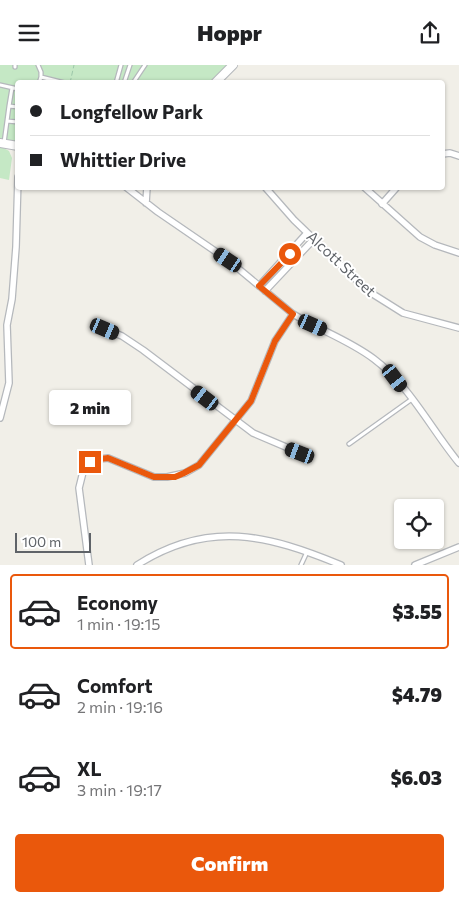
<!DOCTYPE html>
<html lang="en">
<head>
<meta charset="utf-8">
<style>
	body { margin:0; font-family:Commissioner,sans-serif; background:#f6f6f6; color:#202124; height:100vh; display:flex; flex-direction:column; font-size:19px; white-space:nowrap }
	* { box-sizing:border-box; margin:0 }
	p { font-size:16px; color:#757577 }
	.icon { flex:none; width:28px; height:28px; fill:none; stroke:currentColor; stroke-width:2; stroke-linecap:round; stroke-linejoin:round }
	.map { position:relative; height:500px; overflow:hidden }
	.details { display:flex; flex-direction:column; background:#fff; flex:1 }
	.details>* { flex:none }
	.hud { position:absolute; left:15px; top:15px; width:430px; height:110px; border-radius:5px; box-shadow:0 1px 4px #0004; display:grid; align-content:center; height:110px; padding:0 15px; background:#fff }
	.buttons { position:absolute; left:394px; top:434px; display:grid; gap:10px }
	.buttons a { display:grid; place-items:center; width:50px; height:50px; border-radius:5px; background:#fff; box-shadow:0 1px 4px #0004; font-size:25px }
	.scale { position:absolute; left:15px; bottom:12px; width:76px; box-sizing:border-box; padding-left:5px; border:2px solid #5f6368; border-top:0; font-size:14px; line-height:18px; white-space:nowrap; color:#5f6368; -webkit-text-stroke:4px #fff; paint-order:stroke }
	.end { position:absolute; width:22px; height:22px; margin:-11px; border:6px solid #ea580c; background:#fff; box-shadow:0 0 0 2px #fff }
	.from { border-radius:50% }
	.bubble { position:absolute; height:35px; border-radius:5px; background:#fff; box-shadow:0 1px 4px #0004; font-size:16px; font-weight:800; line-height:35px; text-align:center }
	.car { position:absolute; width:15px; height:30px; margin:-15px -8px; border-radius:6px; box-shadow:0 0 4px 1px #0007; background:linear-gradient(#222 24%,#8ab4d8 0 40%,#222 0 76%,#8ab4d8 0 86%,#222 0) }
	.hud b { display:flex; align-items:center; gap:18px; height:48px; font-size:19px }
	.hud b+b { border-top:1px solid #e0e0e0 }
	.hud i { width:12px; height:12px; background:#202124 }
	ul { padding:9px 0 0; list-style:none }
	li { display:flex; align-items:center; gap:15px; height:75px; margin:0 10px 8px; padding:0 5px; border:2px solid transparent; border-radius:5px }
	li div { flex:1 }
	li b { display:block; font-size:19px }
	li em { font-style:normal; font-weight:800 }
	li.current { border-color:#ea580c }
	li>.icon { width:45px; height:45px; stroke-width:1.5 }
	.button { display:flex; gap:10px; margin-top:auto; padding:10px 15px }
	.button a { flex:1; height:58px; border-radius:5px; background:#ea580c; color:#fff; font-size:20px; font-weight:800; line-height:58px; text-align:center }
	header { display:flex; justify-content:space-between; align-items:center; height:65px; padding:0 15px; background:#fff; font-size:22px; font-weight:800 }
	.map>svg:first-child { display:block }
</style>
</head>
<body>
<header><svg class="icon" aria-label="menu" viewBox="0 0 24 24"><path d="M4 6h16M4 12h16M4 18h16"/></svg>Hoppr<svg class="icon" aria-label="share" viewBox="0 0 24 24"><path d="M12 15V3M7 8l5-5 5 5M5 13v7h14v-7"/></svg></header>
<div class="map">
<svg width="459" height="500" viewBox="0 0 459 500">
	<rect width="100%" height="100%" fill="#f1efe8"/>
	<path fill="#c5e8c5" d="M0 0H228L209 17 18 18 17 77 0 73Z
		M0 81 9 86 12 93 9 115 0 113Z"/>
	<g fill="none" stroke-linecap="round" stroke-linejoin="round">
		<g stroke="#b5b8bc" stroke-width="5.5">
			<path id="service" d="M38 0 41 7V12
				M15 2V0
				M57 16 65 18
				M39 18 41 12 57 16V18
				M116 18 121 0
				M124 18 130 0
				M133 18 145 0
				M0 20 18 24
				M12 23 9 41 18 42
				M9 41 7 56 18 57
				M4 78 7 56
				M349 379 412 334
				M301 500 307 487"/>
		</g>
		<g stroke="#b5b8bc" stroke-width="8">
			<path id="minor" d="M442 89 450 88 459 91
				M126 122 158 147 228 195 293 249C319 265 349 275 374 294 410 321 431 364 459 398
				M265 122 294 155 368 226 403 248 459 263
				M364 122 420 172 435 180 459 188
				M146 138 147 122
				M382 139 397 122
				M259 221 307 168
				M265 226 314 174
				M105 264 122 271 143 285 253 368 300 388
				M0 353 9 318 7 260 12 234 16 182 18 112
				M89 500 79 423 84 403 90 397 100 394 108 393 154 412H167L185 408 199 400 251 336 275 276 293 249
				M137 500C209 454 268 470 341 500
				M415 500 459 482"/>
		</g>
		<g stroke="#b5b8bc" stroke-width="10">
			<path id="tertiary" d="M215 18 233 0
				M0 78 18 81"/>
		</g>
		<path stroke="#9cc7a9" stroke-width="1" stroke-dasharray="5 2.5" stroke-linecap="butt" d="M70 18 74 0"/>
		<use href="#service" stroke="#fff" stroke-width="3"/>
		<use href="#minor" stroke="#fff" stroke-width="5.5"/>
		<use href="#tertiary" stroke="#fff" stroke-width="8"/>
	</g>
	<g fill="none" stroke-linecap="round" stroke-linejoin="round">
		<path stroke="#ea580c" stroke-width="6" d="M90 397 100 394 108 393 154 412H175L184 408 199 400 251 336 275 276 293 249 259 221 290 189"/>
	</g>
	<g text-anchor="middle" stroke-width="4" stroke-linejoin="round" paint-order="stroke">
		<g font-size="15" fill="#5f6368" stroke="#fff">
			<text transform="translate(341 199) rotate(43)" y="5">Alcott Street</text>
		</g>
	</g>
</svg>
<div class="buttons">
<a><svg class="icon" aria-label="locate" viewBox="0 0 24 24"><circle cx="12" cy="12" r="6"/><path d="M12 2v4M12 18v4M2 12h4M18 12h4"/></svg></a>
</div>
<div class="scale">100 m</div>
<i class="end from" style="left:290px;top:189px"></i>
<i class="end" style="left:90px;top:397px"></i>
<div class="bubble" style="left:49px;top:325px;width:82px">2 min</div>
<i class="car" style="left:228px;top:195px;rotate:304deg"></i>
<i class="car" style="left:313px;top:260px;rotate:114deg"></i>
<i class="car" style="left:105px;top:264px;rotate:113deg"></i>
<i class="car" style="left:395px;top:313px;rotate:143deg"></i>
<i class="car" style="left:205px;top:333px;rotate:307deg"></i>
<i class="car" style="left:300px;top:388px;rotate:291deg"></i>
<div class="hud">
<b><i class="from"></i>Longfellow Park</b>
<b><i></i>Whittier Drive</b>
</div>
</div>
<section class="details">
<ul>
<li class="current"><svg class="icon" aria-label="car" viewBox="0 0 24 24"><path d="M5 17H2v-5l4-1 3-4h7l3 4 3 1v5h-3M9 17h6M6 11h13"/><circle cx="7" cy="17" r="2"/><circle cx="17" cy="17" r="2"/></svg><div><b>Economy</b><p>1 min · 19:15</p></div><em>$3.55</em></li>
<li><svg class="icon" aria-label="car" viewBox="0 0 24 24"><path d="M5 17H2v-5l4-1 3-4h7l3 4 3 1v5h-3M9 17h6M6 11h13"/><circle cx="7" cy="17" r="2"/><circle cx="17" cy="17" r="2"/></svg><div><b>Comfort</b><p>2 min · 19:16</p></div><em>$4.79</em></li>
<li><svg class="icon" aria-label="car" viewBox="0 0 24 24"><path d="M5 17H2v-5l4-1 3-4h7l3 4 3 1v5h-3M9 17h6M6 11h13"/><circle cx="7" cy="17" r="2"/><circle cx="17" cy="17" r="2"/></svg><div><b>XL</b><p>3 min · 19:17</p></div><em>$6.03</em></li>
</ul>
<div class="button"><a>Confirm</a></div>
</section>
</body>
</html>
